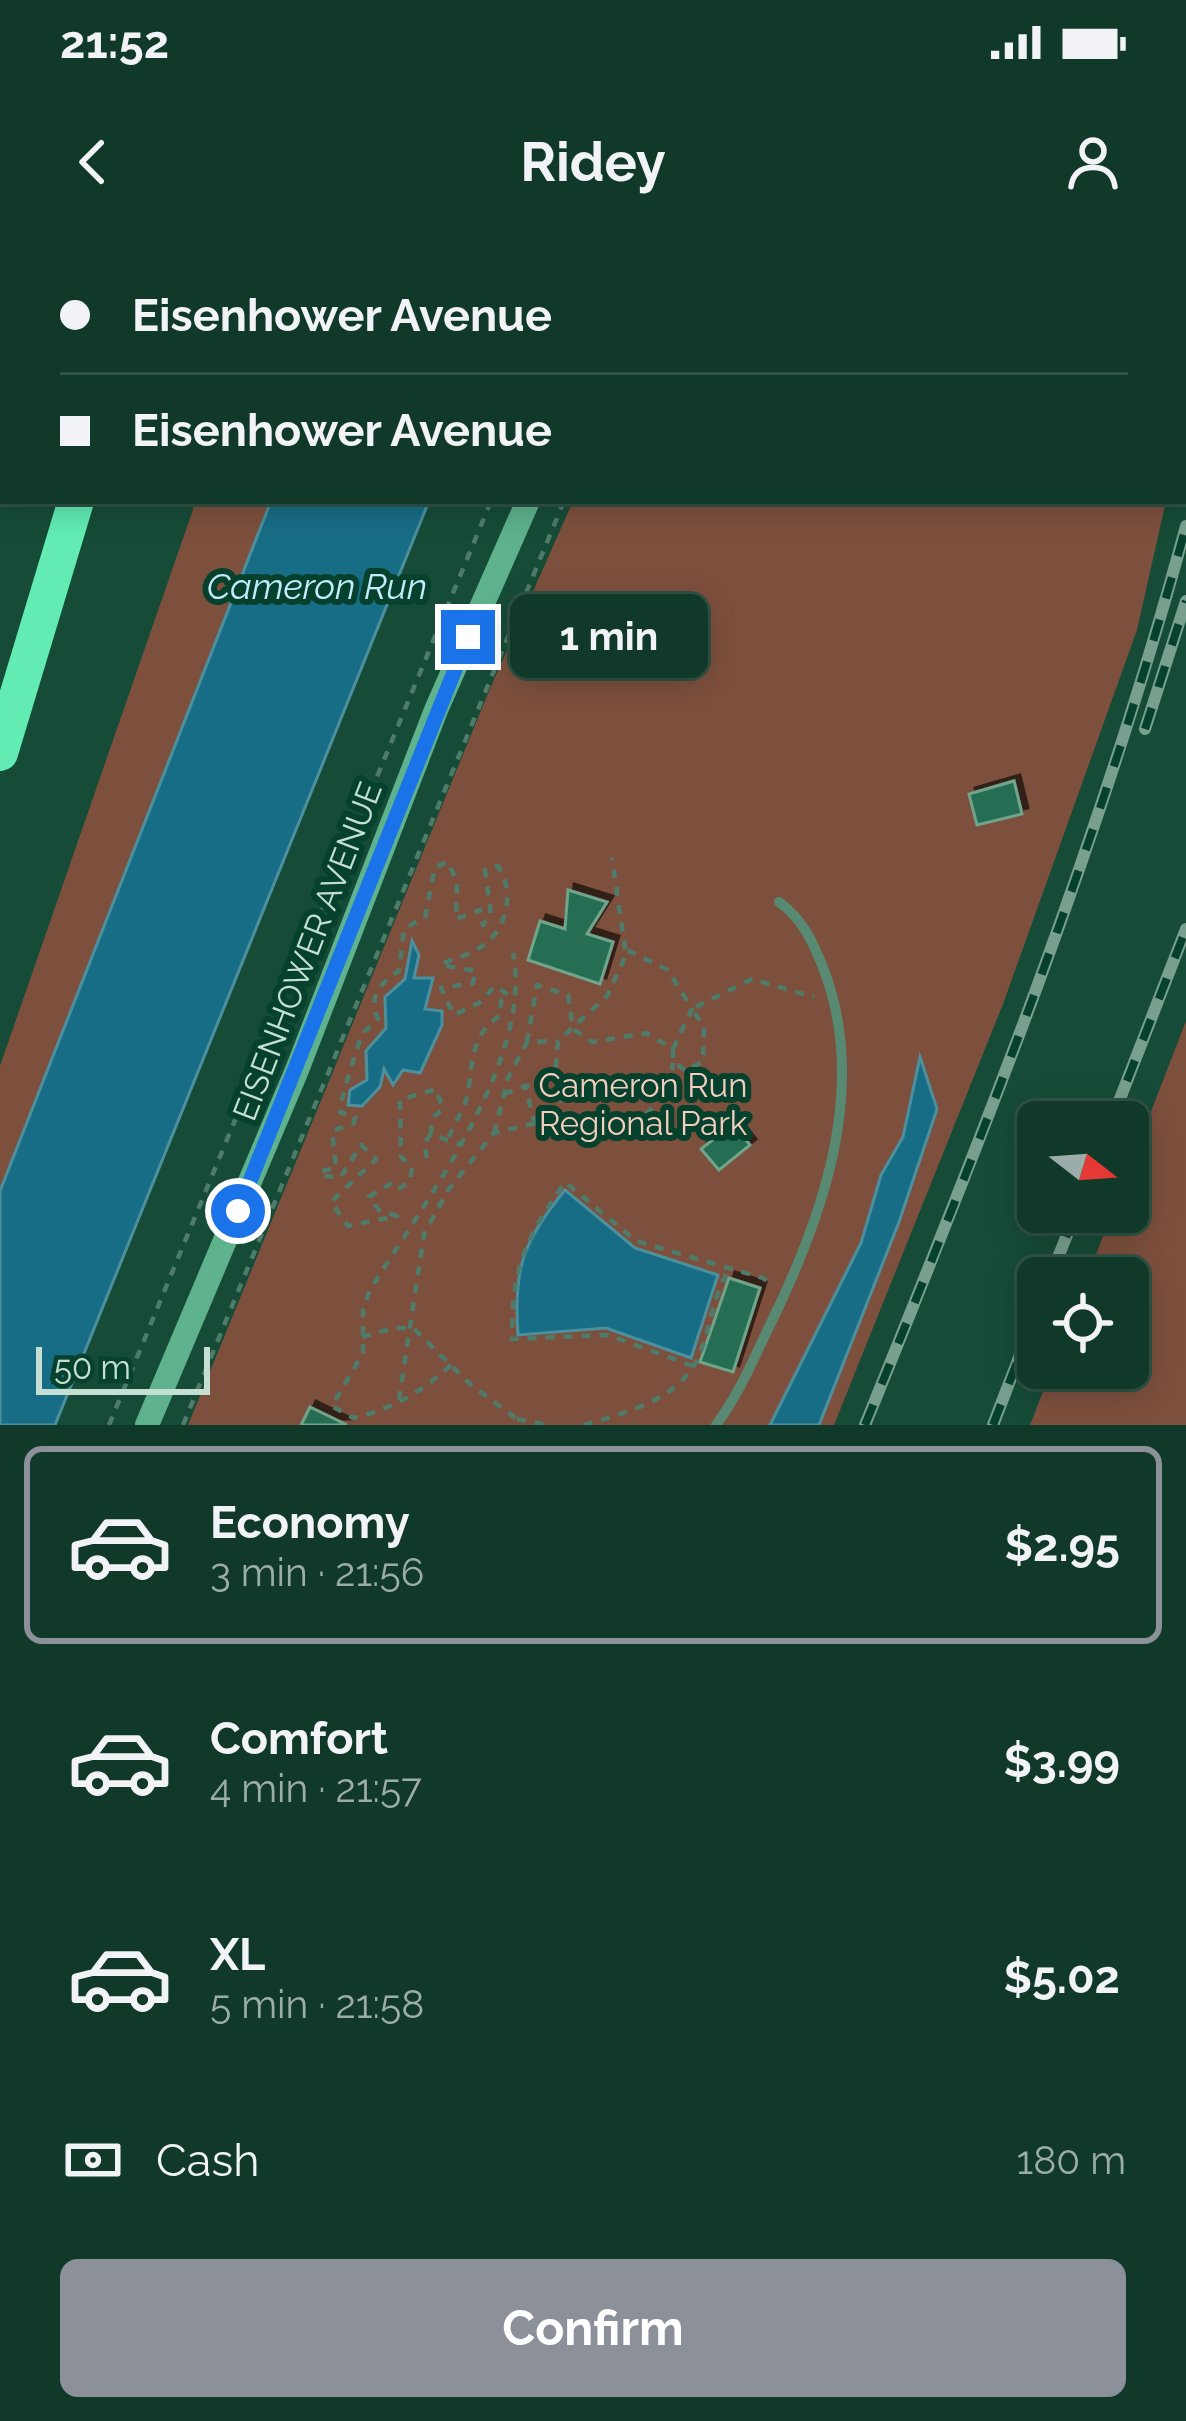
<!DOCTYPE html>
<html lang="en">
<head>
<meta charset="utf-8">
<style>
	body { margin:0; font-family:Raleway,sans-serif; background:#194031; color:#f1f3f6; height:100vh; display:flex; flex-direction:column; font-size:45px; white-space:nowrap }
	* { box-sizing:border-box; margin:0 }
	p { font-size:39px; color:#9caca8 }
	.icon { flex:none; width:66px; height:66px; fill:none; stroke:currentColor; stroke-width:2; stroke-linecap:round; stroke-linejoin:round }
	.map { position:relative; height:1185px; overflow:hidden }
	.drawer { display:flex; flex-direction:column; background:#103929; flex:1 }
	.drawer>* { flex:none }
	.banner { position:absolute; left:0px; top:0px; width:1188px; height:264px; box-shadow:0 6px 30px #0003,0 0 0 3px #305346; display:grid; align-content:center; height:264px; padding:0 60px; background:#103929 }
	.needle { width:78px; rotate:107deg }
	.controls { position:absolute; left:1017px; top:861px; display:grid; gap:24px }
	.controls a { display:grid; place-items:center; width:132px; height:132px; border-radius:18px; background:#103929; box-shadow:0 6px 30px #0003,0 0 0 3px #305346; font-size:60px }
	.scale { position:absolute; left:36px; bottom:30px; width:174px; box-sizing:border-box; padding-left:12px; border:6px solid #c5e0d2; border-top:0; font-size:33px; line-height:42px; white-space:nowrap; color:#c5e0d2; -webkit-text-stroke:9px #06412d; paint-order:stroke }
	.end { position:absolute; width:54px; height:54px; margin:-27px; border:15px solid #1a73e8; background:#fff; box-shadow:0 0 0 6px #fff }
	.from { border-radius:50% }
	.bubble { position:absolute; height:84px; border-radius:18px; background:#103929; box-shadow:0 6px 30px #0003,0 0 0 3px #305346; font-size:39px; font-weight:700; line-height:84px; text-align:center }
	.banner b { display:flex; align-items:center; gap:42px; height:114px; font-size:45px }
	.banner b+b { border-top:3px solid #305346 }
	.banner i { width:30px; height:30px; background:#f1f3f6 }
	ul { padding:21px 0 0; list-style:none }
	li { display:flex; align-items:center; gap:36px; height:198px; margin:0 24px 18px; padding:0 36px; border:6px solid transparent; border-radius:18px }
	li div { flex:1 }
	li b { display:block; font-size:45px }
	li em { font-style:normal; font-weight:700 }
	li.current { border-color:#8c9099 }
	li>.icon { width:108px; height:108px; stroke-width:1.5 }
	.pay { display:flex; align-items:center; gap:30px; height:132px; padding:0 60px; font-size:45px }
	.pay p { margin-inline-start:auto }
	.action { display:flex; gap:24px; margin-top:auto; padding:24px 60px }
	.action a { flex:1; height:138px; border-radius:18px; background:#8c9099; color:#fff; font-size:48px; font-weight:700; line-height:138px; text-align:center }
	.status { display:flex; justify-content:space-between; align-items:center; height:84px; padding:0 60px; background:#103929; direction:ltr }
	.status svg { height:33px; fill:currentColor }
	header { display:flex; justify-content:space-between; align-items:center; height:156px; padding:0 60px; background:#103929; font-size:54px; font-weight:700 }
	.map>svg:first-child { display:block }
</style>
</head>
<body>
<div class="status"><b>21:52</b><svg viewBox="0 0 49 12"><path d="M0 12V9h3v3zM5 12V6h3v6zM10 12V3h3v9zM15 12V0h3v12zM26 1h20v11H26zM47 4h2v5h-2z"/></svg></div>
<header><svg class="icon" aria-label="back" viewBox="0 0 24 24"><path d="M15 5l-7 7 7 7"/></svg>Ridey<svg class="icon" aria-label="person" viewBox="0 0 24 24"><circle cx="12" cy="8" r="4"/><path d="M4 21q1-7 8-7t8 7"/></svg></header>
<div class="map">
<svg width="1186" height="1185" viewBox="0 0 1186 1185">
	<defs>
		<filter id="shadow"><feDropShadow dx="6" dy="-6" stdDeviation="0" flood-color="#0009"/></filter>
	</defs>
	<rect width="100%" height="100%" fill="#164c37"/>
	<path fill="#7d503d" d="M697 0H1186L1185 176V3Z
		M196 261H271L0 951V826Z
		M573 261H1166L1137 390 1003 764 834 1185H188L489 451Z
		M1186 781V1185H1030L1052 1128H1128V1038H1087L1112 972H1128V931Z"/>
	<path fill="#186d86" stroke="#4c909d" stroke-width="3" d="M271 261H429L55 1185H0V951Z
		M412 701 419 715 414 738H433L425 769 442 771V785L420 833 403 830 393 845 384 829 380 847 362 866 348 865 350 850 367 840 366 811 386 788 385 757 405 739Z
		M920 817 937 869 899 982 819 1185H770L861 1003 881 935 903 897Z
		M565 950 635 1008 718 1035 691 1118 606 1088 518 1095C513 1029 523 1001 565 950Z"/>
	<path fill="#266e52" stroke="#6fa48b" stroke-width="3" filter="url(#shadow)" d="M1014 541 1022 574 977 585 969 554Z
		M568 650 607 662 587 694 613 702 600 744 528 720 540 681 565 689Z
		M733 884 750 905 719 930 701 909Z
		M729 1038 760 1048 733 1132 700 1122Z
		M310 1167 347 1185H301Z"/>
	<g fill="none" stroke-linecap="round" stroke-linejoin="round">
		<path stroke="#4f7c6a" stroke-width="4.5" stroke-dasharray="9 9" stroke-linecap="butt" d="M596 3 597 0
			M687 3 688 0
			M527 802 537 745 568 755 573 789 592 802 646 793 673 809 692 769 668 730 625 709
			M673 809V821L686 831 703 821 704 787 692 769 752 739 814 757
			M504 854 525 846
			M565 876 628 892 669 851 673 823
			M535 885 525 846 557 843
			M494 893 508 838 527 802 556 801
			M431 894 432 878 443 869 436 849 400 860 401 917 412 927 410 941 400 948 393 942 369 957 379 970 397 976 348 986 331 962 376 919 361 905 340 938 321 935V931L336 928 332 891 354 883 355 877 340 872C339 864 359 800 363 793 367 788 374 785 378 779 368 756 380 743 399 731L404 689 425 677 435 627 448 622 457 642 456 679 480 670 483 685 491 674 485 630 498 626C516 654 507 693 476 710 466 716 453 718 441 725L476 731 473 743 441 748 454 775 479 763 495 746 509 755 501 761 500 776C471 793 473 822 468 852 466 867 454 883 449 897
			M427 918 424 903 431 894 461 905
			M362 1097 393 1088H413L470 1144 517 1179 513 1185
			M451 1125C422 1152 392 1169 353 1178L332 1166 363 1113V1069L370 1050C425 961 534 819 513 713
			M693 1126 608 1095 512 1099C512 1027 524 1001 565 942L636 1001 763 1038 771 1045
			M399 1160 424 994 448 950 494 893 565 876 555 836 558 801 607 756 626 715 612 618
			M517 1179 547 1185
			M109 1185 491 261
			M183 1185 564 261
			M584 1185C624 1173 679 1160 698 1118 711 1088 712 1055 731 1027"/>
		<path stroke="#588a73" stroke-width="10" d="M716 1185C738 1156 753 1120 769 1087 822 979 869 850 824 730 813 703 804 680 779 662"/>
		<path stroke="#5eb28d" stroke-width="24" d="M652 3 654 0
			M147 1185 297 830 436 470 528 261"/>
		<path stroke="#62ecb4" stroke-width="36" d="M47 3 48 0
			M147 3 148 0
			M0 170 3 160
			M0 513 76 261"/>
		<g stroke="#79a08f" stroke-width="12">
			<path id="rail" d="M1145 489 1186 361
				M1111 882 1186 689
				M1050 1038 1076 972
				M865 1185C985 891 1103 593 1186 286
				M993 1185 1038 1068"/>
		</g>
		<use href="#rail" stroke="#06412d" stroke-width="8" stroke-dasharray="22" stroke-linecap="butt"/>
	</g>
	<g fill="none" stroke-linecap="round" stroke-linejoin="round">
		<path stroke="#1a73e8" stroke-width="15" d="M238 971 468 397"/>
	</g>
	<g text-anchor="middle" stroke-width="12" stroke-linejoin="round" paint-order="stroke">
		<g font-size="33" fill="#c5e0d2" stroke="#06412d">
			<text transform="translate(307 711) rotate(-69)" y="12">EISENHOWER AVENUE</text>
		</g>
		<g font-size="33" fill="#f3cebf" stroke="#06412d">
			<text x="643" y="857">Cameron Run<tspan x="643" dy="38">Regional Park</tspan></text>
		</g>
		<g font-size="36" font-style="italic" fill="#c4ebfb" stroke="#06412d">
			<text x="317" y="359">Cameron Run</text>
		</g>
	</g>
</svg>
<div class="controls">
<a><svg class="needle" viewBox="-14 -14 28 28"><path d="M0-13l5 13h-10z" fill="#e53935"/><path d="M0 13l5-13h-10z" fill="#9caca8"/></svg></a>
<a><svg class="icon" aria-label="locate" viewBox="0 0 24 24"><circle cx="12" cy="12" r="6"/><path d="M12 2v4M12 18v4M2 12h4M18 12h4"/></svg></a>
</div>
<div class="scale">50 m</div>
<i class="end from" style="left:238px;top:971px"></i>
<i class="end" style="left:468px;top:397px"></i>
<div class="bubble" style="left:510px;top:354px;width:198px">1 min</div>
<div class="banner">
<b><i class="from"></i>Eisenhower Avenue</b>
<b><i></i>Eisenhower Avenue</b>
</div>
</div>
<section class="drawer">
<ul>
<li class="current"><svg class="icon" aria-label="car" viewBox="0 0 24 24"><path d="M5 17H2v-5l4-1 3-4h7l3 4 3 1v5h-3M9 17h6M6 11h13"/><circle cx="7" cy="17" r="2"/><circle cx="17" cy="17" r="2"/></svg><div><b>Economy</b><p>3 min · 21:56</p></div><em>$2.95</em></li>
<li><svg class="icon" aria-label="car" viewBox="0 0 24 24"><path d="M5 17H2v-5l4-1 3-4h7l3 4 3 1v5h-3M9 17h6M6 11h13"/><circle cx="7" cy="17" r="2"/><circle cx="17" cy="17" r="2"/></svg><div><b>Comfort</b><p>4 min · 21:57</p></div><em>$3.99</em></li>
<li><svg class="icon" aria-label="car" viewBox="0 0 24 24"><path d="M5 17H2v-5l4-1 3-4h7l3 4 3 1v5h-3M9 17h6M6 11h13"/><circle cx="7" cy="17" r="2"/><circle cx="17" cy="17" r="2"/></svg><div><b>XL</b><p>5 min · 21:58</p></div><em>$5.02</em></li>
</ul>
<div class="pay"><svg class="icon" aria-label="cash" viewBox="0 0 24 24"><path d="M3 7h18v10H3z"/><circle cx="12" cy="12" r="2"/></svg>Cash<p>180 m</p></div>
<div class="action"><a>Confirm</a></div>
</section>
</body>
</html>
